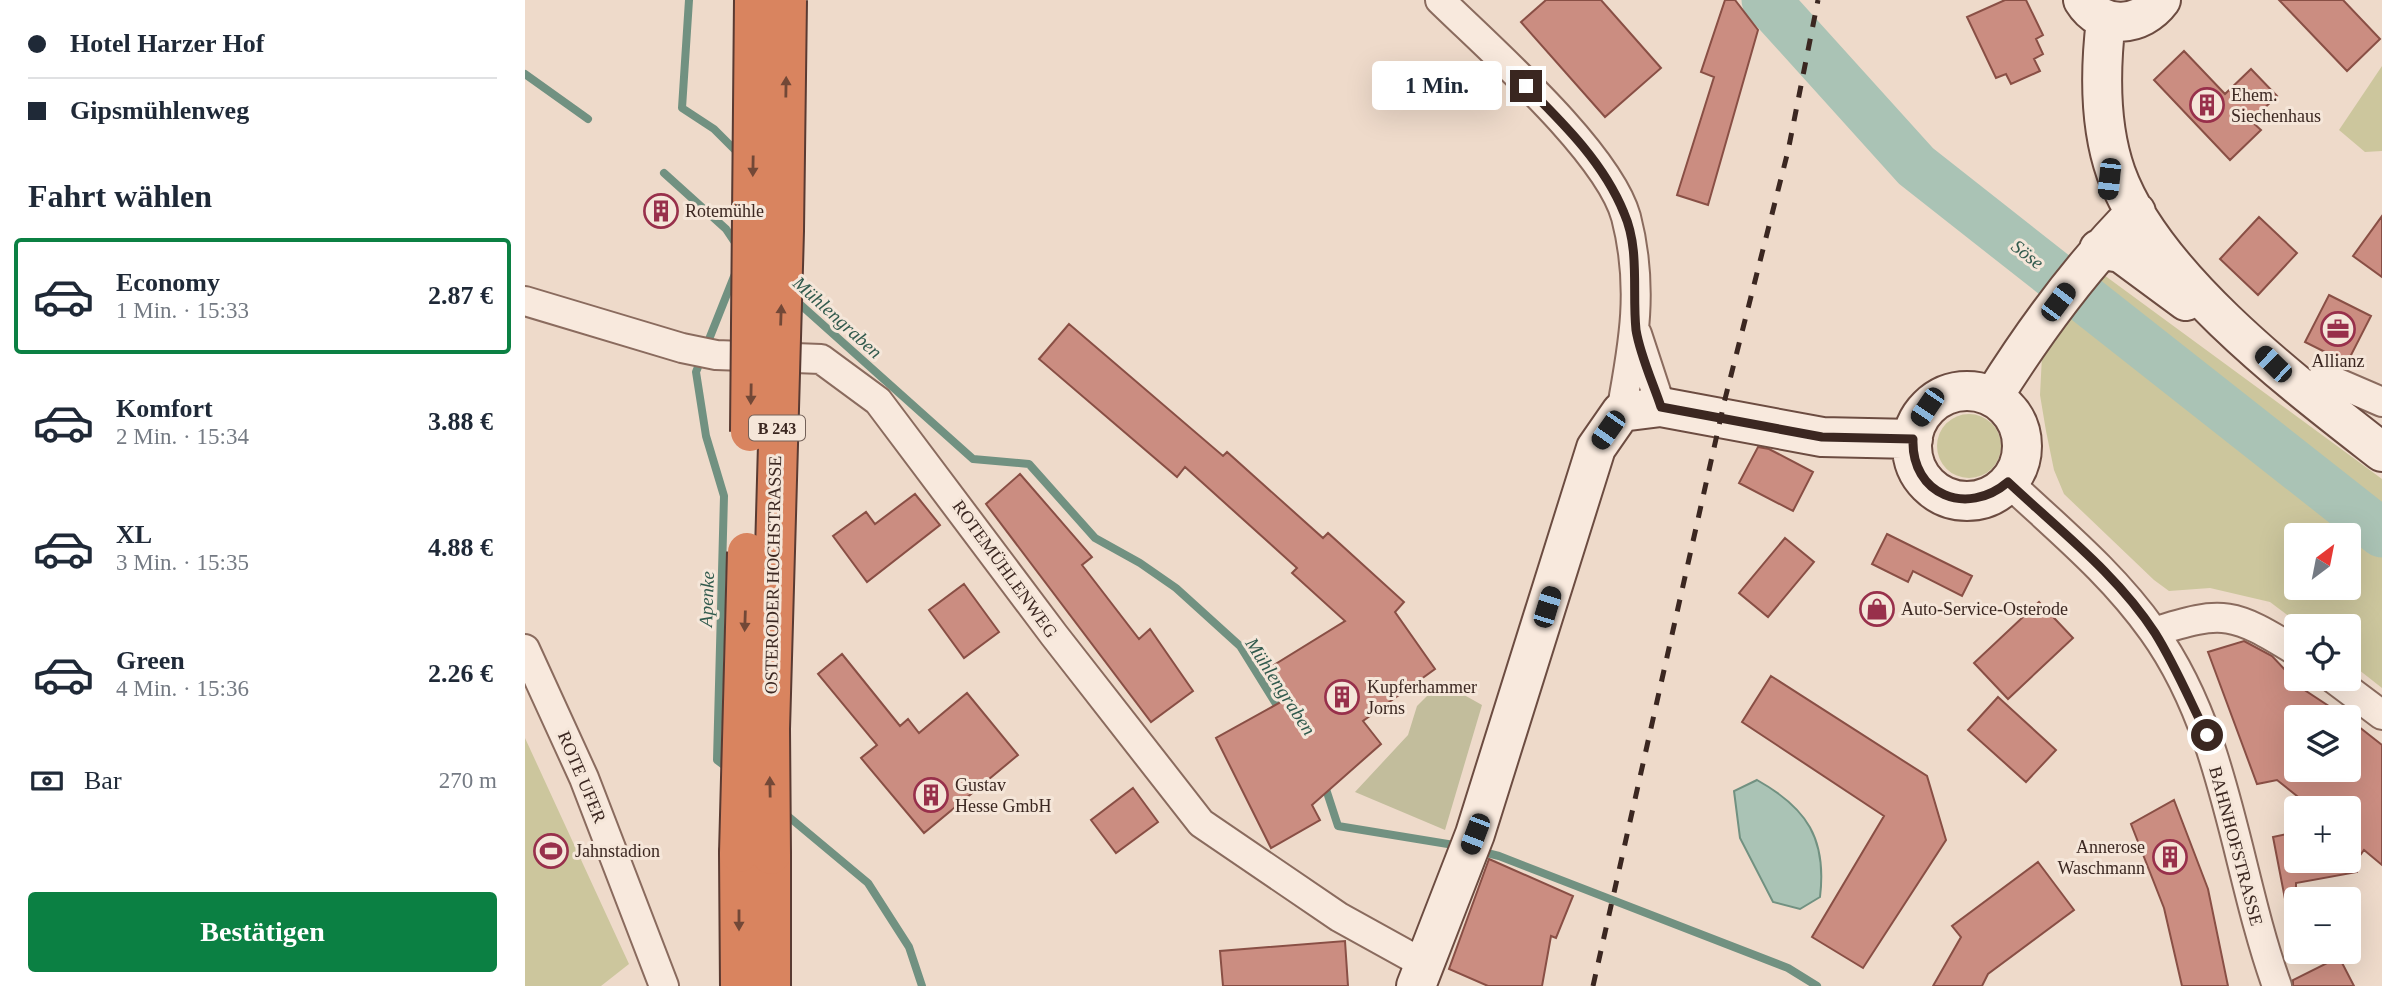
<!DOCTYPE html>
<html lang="de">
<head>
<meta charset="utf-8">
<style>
	body { margin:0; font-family:Georgia,serif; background:#f6f6f7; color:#1f2937; height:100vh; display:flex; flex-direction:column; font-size:26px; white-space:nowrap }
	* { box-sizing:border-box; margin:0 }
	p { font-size:23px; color:#747a83 }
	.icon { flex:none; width:38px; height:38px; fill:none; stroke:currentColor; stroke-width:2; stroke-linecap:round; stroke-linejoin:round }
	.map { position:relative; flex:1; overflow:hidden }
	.details { display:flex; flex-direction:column; background:#fff; width:525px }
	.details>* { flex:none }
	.guide { display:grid; align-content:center; height:154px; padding:0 28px; background:#fff }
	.needle { width:46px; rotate:32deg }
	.fabs { position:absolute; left:1759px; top:523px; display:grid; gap:14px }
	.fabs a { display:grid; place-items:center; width:77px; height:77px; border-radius:7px; background:#fff; box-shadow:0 7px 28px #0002; font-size:35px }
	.end { position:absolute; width:32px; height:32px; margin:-16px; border:9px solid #3b2721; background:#fff; box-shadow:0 0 0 4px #fff }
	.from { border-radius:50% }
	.bubble { position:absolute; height:49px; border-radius:7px; background:#fff; box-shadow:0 7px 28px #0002; font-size:23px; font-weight:700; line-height:49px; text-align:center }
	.car { position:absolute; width:21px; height:42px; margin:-21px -10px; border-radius:9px; box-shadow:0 0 5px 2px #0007; background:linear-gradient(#222 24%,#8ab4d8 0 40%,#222 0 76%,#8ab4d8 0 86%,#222 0) }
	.guide b { display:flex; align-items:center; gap:24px; height:66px; font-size:26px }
	.guide b+b { border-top:2px solid #e0e1e3 }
	.guide i { width:18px; height:18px; background:#1f2937 }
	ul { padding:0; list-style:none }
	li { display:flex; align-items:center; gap:21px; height:116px; margin:0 14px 10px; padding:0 14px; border:4px solid transparent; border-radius:7px }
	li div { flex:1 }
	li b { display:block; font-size:26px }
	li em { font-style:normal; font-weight:700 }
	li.current { border-color:#0b8043 }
	li>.icon { width:63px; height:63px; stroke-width:1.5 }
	h2 { padding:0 28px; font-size:32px; line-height:84px }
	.pay { display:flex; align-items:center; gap:18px; height:77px; padding:0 28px; font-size:26px }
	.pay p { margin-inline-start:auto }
	.primary-button { display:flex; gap:14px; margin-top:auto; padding:14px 28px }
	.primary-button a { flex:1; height:80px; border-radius:7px; background:#0b8043; color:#fff; font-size:28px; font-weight:700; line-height:80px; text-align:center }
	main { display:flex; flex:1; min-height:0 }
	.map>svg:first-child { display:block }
</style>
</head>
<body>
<main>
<section class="details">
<div class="guide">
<b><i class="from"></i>Hotel Harzer Hof</b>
<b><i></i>Gipsmühlenweg</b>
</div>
<h2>Fahrt wählen</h2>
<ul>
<li class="current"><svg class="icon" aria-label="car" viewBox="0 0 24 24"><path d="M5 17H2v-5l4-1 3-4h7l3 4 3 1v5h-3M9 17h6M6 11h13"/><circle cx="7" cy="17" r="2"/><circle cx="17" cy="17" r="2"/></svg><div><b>Economy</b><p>1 Min. · 15:33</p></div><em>2.87 €</em></li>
<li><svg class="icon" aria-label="car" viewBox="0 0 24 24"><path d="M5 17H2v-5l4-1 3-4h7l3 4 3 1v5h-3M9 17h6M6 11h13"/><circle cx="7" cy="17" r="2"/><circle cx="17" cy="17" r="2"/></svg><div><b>Komfort</b><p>2 Min. · 15:34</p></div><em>3.88 €</em></li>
<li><svg class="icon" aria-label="car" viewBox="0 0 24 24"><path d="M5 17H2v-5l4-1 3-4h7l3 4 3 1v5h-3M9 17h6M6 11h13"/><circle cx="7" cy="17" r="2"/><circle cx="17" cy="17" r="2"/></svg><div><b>XL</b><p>3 Min. · 15:35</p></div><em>4.88 €</em></li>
<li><svg class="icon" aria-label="car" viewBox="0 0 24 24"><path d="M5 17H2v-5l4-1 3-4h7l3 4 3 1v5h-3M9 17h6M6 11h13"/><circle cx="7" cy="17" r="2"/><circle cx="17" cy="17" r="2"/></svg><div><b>Green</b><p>4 Min. · 15:36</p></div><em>2.26 €</em></li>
</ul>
<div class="pay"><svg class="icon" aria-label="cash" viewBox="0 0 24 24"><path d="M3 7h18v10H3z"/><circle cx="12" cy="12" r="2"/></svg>Bar<p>270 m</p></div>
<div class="primary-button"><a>Bestätigen</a></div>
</section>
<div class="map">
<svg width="1857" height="986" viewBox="0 0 1857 986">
	<rect width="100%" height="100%" fill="#eedaca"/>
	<path fill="#ccc69d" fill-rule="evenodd" d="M1857 66V151L1840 152 1814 130Z
		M1579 275 1857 479V688L1824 662V626H1777L1745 602 1685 588 1644 591 1629 580 1539 494 1529 470 1521 431 1515 395 1517 356ZM1771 536H1824V588H1771Z
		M1412 446a32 32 0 1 1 64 0a32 32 0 1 1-64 0Z
		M0 738 104 964 76 986H0Z"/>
	<path fill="#c2bd9c" d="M916 682 957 705 920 830 830 792 883 735 892 706Z"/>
	<path fill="#aac3b5" stroke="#719181" stroke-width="2" d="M1232 780C1282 808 1302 839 1295 897L1275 909 1248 902 1215 838 1209 791Z"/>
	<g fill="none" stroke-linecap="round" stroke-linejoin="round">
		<path stroke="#719181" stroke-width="8" d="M164 0 157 108 189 129 214 154
			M0 74 63 119
			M139 173 201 229 213 247
			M268 298 448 459 504 464 570 538 615 563 651 588 715 646 756 712
			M204 769 192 760 199 496 181 436 171 372 210 274
			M799 783 813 826 935 846
			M258 812 343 883 384 947 397 986
			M954 851 974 856 1263 968 1292 986"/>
		<path stroke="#aac3b5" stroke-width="49" d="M1241 0 1391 166 1857 533"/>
	</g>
	<path fill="#cb8d81" stroke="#894f45" stroke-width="2" d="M1021 0H1076L1136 68 1080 117 996 22Z
		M1200 0H1210L1233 30 1183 205 1152 195 1189 77 1176 72Z
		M1480 0H1501L1518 35 1511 39 1518 54 1509 59 1515 71 1486 84 1481 74 1471 78 1442 17Z
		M1754 0H1818L1855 39 1822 71Z
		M1659 51 1700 94 1726 69 1752 96 1726 121 1736 130 1705 160 1629 80Z
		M1857 216V277L1828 256Z
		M1734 217 1772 253 1733 295 1695 259Z
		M1804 295 1846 316 1822 363 1780 342Z
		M544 324 698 456 702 452 798 538 803 533 879 602 870 612 910 669 838 721 856 744 787 805 795 820 746 848 691 738 763 698 744 668 820 621 767 573 772 568 660 467 652 477 514 359Z
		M1233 447 1244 449 1288 472 1268 511 1214 483Z
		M495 474 567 557 557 565 614 639 625 629 668 691 626 722 461 504Z
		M390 494 415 525 342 582 308 536 341 512 350 524Z
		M1362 534 1447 576 1437 596 1388 571 1383 582 1347 564Z
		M1260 538 1289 562 1243 617 1214 593Z
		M439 584 474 632 439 658 404 610Z
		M1514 602 1548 638 1483 699 1449 663Z
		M1719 641 1747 656 1778 689 1822 718H1771V770H1824V719L1857 745V865L1839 850 1831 861 1832 872 1771 883V898L1760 899 1748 837 1771 832V861H1824V808H1787L1752 780 1732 784 1683 652Z
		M317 654 375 726 383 719 394 733 442 693 493 755 399 833 336 758 352 745 293 674Z
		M1246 676 1402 776 1421 840 1338 968 1287 937 1359 816 1217 722Z
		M1473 697 1531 750 1501 782 1443 730Z
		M608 788 633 822 591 853 566 820Z
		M1649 800 1683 889 1703 986H1657L1639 908 1606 824Z
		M964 859 1048 896 1031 938 1026 936 1017 986H963L924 969Z
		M1513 862 1549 910 1463 974 1457 986H1408L1436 937 1427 926Z
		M820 941 823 986H698L695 951Z
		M1814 957 1829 986H1768V980Z"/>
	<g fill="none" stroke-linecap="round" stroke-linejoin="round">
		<g stroke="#8a6b5e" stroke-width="32">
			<path id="street" d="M915 0C965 49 1083 152 1101 217 1119 286 1109 343 1096 412
				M0 301 157 348 191 355 296 359 353 401 529 635 676 823 814 917 899 964
				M1112 334 1136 407
				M1782 393 1799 377 1857 402
				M1483 482C1534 530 1587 573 1628 631 1702 734 1710 869 1752 986
				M1629 632C1699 609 1709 613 1771 651
				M0 649 59 778 139 986
				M1809 679 1857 715"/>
		</g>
		<g stroke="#6c4c41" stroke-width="42">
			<path id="secondary" d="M1558 0C1577 31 1616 27 1636 0
				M1581 20C1575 70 1574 125 1591 173 1629 278 1771 385 1857 452
				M1574 249 1596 253 1661 301
				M1387 446a55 55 0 1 1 110 0a55 55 0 1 1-110 0Z
				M1468 397C1510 330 1555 268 1611 212
				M891 986 950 834 1071 448 1096 412 1136 407 1297 437 1388 439"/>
		</g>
		<g stroke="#593a32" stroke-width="42">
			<path id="highway" d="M214 853 215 986
				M246 855V986"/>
		</g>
		<use href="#street" stroke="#f8e9dd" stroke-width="28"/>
		<use href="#secondary" stroke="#f8e9dd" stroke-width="38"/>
		<use href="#highway" stroke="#d9845f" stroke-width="38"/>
		<path stroke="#3b2721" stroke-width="5" stroke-dasharray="12 12" stroke-linecap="butt" d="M1068 986 1200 399 1263 151 1293 0"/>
		<g stroke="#593a32" stroke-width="42" stroke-linecap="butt">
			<path id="highway-bridge" d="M225 432 229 0
				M214 853 222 552
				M246 855 245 729 259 231 262 0"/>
		</g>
		<use href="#highway-bridge" stroke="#d9845f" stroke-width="38"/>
	</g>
	<defs><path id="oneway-solid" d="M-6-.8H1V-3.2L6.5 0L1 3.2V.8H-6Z" transform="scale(1.75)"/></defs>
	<g fill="#724837">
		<use href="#oneway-solid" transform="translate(261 87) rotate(-89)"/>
		<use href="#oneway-solid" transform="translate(228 166) rotate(91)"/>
		<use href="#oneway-solid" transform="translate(256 315) rotate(-88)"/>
		<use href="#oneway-solid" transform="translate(226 394) rotate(91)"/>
		<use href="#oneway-solid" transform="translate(220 621) rotate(92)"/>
		<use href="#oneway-solid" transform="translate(245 787) rotate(-91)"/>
		<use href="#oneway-solid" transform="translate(214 920) rotate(90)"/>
	</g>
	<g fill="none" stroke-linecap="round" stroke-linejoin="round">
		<path stroke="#3b2721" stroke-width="9" d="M1001 86C1038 123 1079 163 1099 213 1115 249 1107 292 1111 330 1115 355 1128 383 1136 407L1297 437 1388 439C1386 495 1442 517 1483 482 1534 530 1592 574 1630 633 1650 665 1665 701 1682 735"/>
	</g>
	<defs>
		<g id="building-ring" transform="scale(1.75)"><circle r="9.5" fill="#f5e6d9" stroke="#98304b" stroke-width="1.5"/><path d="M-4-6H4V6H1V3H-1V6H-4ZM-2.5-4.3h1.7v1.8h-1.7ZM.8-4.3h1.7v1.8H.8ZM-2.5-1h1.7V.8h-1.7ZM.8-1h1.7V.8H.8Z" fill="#98304b"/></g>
		<g id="office-ring" transform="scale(1.75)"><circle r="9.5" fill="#f5e6d9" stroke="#98304b" stroke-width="1.5"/><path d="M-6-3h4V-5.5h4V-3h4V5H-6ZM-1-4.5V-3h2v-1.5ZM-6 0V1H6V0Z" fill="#98304b"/></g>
		<g id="shop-ring" transform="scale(1.75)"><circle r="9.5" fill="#f5e6d9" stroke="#98304b" stroke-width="1.5"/><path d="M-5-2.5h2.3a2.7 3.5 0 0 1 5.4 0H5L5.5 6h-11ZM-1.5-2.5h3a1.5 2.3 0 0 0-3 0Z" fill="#98304b"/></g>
		<g id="stadium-ring" transform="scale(1.75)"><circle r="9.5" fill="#f5e6d9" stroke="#98304b" stroke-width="1.5"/><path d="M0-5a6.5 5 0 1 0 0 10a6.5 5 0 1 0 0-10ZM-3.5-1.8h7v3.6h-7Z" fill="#98304b"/></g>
	</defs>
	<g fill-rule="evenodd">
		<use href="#building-ring" x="1682" y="105"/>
		<use href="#building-ring" x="136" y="211"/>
		<use href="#office-ring" x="1813" y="329"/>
		<use href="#shop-ring" x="1352" y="609"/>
		<use href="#building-ring" x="817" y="697"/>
		<use href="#building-ring" x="406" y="795"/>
		<use href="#stadium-ring" x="26" y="851"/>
		<use href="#building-ring" x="1645" y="857"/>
	</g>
	<g text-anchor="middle" stroke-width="6" stroke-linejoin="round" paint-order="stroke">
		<rect fill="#f5e6d9" stroke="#736058" stroke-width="2" x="224" y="415.5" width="56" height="25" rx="5"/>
		<g font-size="16" font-weight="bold" fill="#3b2721">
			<text x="252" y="434">B 243</text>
		</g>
		<g font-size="18" fill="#3b2721" stroke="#f5e6d9" text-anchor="start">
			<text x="1706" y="101">Ehem.<tspan x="1706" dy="21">Siechenhaus</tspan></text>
			<text x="160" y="217">Rotemühle</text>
			<text x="1813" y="367" text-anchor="middle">Allianz</text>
			<text x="1376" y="615">Auto-Service-Osterode</text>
			<text x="842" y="693">Kupferhammer<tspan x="842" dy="21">Jorns</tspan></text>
			<text x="430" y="791">Gustav<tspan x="430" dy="21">Hesse GmbH</tspan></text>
			<text x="1620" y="853" text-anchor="end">Annerose<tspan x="1620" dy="21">Waschmann</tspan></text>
			<text x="50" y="857">Jahnstadion</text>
		</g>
		<g font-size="18" fill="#3b2721" stroke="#f5e6d9">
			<text transform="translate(480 569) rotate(54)" y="6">ROTEMÜHLENWEG</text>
			<text transform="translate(248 575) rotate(-89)" y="6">OSTERODER HOCHSTRASSE</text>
			<text transform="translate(57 777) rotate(67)" y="6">ROTE UFER</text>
			<text transform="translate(1711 846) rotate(75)" y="6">BAHNHOFSTRASSE</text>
		</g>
		<g font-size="19" font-style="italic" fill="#315a4d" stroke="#f5e6d9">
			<text transform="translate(1503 254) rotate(38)" y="7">Söse</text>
			<text transform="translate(313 317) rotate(42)" y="7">Mühlengraben</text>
			<text transform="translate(181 599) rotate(-88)" y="7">Apenke</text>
			<text transform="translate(756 686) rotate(57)" y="7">Mühlengraben</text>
		</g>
	</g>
</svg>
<div class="fabs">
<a><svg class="needle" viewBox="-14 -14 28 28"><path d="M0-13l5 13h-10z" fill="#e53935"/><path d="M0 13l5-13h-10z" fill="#747a83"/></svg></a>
<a><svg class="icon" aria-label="locate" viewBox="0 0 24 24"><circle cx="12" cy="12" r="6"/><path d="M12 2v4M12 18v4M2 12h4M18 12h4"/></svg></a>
<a><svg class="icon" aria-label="layers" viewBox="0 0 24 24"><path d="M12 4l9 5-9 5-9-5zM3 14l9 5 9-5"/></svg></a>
<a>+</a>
<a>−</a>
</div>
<i class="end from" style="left:1682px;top:735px"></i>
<i class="end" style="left:1001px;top:86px"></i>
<div class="bubble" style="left:847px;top:61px;width:130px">1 Min.</div>
<i class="car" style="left:1584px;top:179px;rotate:186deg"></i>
<i class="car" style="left:1533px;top:302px;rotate:37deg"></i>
<i class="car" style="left:1748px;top:364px;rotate:314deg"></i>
<i class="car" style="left:1402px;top:407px;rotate:214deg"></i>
<i class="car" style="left:1083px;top:430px;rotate:215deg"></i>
<i class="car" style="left:1022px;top:607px;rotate:17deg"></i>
<i class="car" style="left:950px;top:834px;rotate:201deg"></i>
</div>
</main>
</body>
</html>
